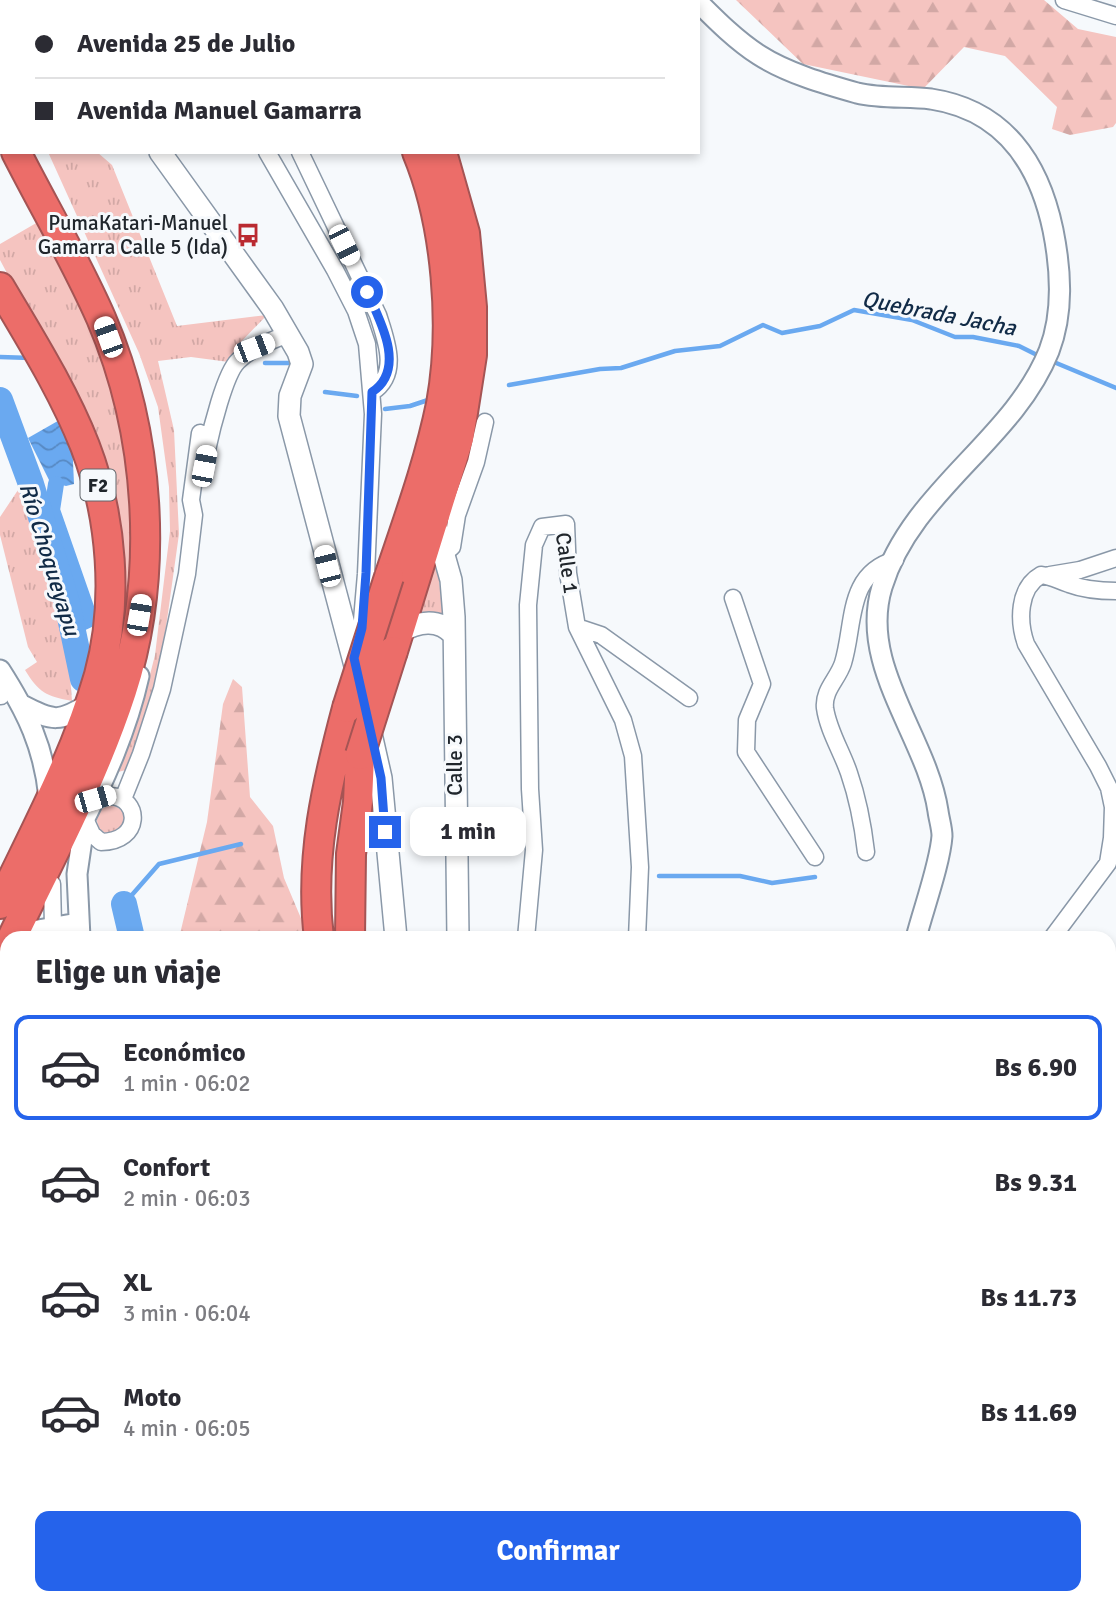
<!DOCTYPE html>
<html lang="es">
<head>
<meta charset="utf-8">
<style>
	body { margin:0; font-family:Signika,sans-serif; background:#f7f7f7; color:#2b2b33; height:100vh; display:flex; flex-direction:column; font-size:26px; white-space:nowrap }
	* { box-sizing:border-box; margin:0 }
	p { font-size:23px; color:#7c7c81 }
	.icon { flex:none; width:38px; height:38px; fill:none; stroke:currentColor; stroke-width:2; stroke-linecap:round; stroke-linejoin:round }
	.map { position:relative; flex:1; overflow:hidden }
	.details { position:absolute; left:0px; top:931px; width:1116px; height:674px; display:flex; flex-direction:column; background:#fff; border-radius:21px 21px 0 0; box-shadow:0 4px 10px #0003 }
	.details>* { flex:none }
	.banner { position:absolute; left:0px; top:0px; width:700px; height:154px; box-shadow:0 4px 10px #0003; display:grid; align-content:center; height:154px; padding:0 35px; background:#fff }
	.end { position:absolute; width:32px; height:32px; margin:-16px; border:9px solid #2563eb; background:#fff; box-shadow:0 0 0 4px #fff }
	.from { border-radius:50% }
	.bubble { position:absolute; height:49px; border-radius:14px; background:#fff; box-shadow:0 4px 10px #0003; font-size:23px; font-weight:700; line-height:49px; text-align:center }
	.car { position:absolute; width:21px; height:42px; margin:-21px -10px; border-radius:9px; box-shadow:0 0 5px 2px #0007; background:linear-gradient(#fff 24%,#345 0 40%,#fff 0 76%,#345 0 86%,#fff 0) }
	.banner b { display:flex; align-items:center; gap:24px; height:66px; font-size:26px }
	.banner b+b { border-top:2px solid #e1e1e2 }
	.banner i { width:18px; height:18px; background:#2b2b33 }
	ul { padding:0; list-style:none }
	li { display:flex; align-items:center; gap:21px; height:105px; margin:0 14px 10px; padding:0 21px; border:4px solid transparent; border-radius:14px }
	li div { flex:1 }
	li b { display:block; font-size:26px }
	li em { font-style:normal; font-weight:700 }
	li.active { border-color:#2563eb }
	li>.icon { width:63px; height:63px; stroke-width:1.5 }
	h2 { padding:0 35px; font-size:32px; line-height:84px }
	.cta { display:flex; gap:14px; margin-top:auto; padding:14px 35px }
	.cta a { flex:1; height:80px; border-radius:14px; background:#2563eb; color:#fff; font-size:28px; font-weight:700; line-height:80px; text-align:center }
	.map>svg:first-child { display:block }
</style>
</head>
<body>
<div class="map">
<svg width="1116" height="1604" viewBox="0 0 1116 1604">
	<defs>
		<pattern id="grass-tufts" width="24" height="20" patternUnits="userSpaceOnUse" patternTransform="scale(1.75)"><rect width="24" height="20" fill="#f5c4c0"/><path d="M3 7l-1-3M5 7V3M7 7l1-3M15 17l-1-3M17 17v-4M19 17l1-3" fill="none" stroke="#d2a8a5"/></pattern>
		<pattern id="forest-firs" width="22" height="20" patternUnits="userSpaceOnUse" patternTransform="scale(1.75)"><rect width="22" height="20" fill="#f5c4c0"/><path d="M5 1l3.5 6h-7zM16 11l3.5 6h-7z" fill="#d2a8a5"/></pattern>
		<pattern id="water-waves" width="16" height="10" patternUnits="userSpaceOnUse" patternTransform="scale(1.75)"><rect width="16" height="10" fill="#6aa9f0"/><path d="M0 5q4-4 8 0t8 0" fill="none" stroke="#5789c3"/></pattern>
	</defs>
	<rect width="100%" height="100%" fill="#f6f9fc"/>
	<path fill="url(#grass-tufts)" d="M48 152H97L112 165 177 326 267 315 237 346 229 362 191 357 158 361 174 430 179 534 159 677 147 719 126 770 118 772 140 714 155 655 170 531 169 487 158 407 139 353Z
		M38 222 76 292 104 357 116 400 134 508 130 598 122 600 88 425 0 260V244Z
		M22 484 61 620 69 662 72 701C46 696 39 693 25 670L37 662 28 647 0 535V517Z
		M434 559 437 560 443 617 417 614Z
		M97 820a14 14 0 1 1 28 0a14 14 0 1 1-28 0Z"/>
	<path fill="url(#forest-firs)" d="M736 0H1044L1078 29 1116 37V123L1113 127 1070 135 1052 129 1057 107 1005 56 964 47 923 89 803 64Z
		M233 679 242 687 250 797 273 826 284 878 303 923 305 938H179L207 822 223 704Z
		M290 1598H373L370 1604H288Z"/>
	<path fill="url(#water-waves)" d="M63 418 72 439 74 484 66 486 50 482 28 438Z"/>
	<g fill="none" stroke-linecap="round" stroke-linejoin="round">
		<path stroke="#6aa9f0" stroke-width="4.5" d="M0 357 31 358
			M1049 360 1116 388
			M265 363H291L294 365
			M509 385 600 369 621 368 675 351 720 346 763 325 782 333 820 326 854 310 912 320 955 337H973L1019 346 1041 357
			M325 392 357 396
			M385 409 410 406 428 400
			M659 876H740L772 883 815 877
			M124 904 159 864 241 844"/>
		<path stroke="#6aa9f0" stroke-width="16" d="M56 484 52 510 90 619 73 627"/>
		<path stroke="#6aa9f0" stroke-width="26" d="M0 400 31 484 67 603 83 679
			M124 904 132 938"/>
		<g stroke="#8a98a8" stroke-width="19">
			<path id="minor" d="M194 0 195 2
				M222 0V2
				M1064 0 1116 16
				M267 152 335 270 356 311 367 344 373 414 366 574 361 632
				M300 152 378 315C386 340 400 374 372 392
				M207 450C211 431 225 373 238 361 252 347 270 342 287 334
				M443 554 452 547 457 515 476 462 485 422
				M1050 575 1080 570 1116 558
				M733 598 762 684 747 720 746 752 815 857
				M577 627 601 635 689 698
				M0 696H1
				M123 799 141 754 162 689 187 574 194 515 191 500 200 433
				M85 819 92 834 101 842C142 842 141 798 111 796 106 795 100 798 95 799
				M866 852C863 826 858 799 849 773 842 752 828 730 825 708 823 690 838 679 843 663 855 624 846 574 895 560
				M51 938 53 926 52 884
				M526 938 534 850 530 789 528 605 534 545 542 527 566 524 568 573 577 627 623 720 633 756 640 867 637 938
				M1052 938 1108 863 1112 838 1113 807 1109 788 1098 766 1026 644C1018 621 1018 588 1041 575 1052 576 1059 581 1069 584 1085 590 1100 591 1116 591
				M1110 1060 1116 1042
				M1110 1127H1116
				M1110 1238 1116 1239
				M0 1245 7 1242
				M838 1598 845 1604
				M991 1598 996 1604"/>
		</g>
		<g stroke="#8a98a8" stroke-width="23">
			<path id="tertiary" d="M698 2C717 21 737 41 759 55 787 73 825 84 857 93 882 99 907 96 931 99 1004 110 1039 163 1053 230 1061 270 1064 312 1049 351 1013 441 911 491 882 587 858 666 927 737 938 811 939 819 942 828 942 836 940 864 923 910 916 938
				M0 670C27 712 44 747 49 798
				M22 705C54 722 59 722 89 704
				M79 830C104 781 127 730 139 676
				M28 938 38 930 78 923
				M80 938 77 874 85 819
				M0 989 7 975
				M0 1064 7 1075
				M1110 1457 1116 1459
				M570 1598 573 1604"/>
		</g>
		<g stroke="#8a98a8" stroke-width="24">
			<path id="secondary" d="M74 2V0
				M160 152 273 309 298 352 302 364 290 396 289 416 358 677
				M434 520 451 580 454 617 458 938
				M399 632C418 622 438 617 454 635
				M369 725 381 778 396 938
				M692 1598 699 1604"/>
		</g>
		<g stroke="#a55454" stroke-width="32">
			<path id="motorway" d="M352 0 353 2
				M375 0 376 2
				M0 120 2 124
				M0 287C30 338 63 390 85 446 112 516 119 602 99 675 76 755 36 829 0 904
				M389 577C408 520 429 463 441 404 455 327 447 224 417 152
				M393 651 459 438 472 355V307L465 233 442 152
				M12 938C51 857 94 777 122 691 160 573 150 432 101 318 76 261 44 207 16 152
				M319 938C309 859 327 783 347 708
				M350 938 351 854 358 802 360 755
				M0 962 7 948
				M394 1604 397 1598
				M420 1604 422 1598"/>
		</g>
		<use href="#minor" stroke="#fff" stroke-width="16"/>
		<use href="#tertiary" stroke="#fff" stroke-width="19"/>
		<use href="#secondary" stroke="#fff" stroke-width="21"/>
		<use href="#motorway" stroke="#ec6d69" stroke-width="28"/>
		<g stroke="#a55454" stroke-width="32" stroke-linecap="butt">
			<path id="motorway-bridge" d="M347 708 389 577
				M360 755 393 651"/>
		</g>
		<use href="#motorway-bridge" stroke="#ec6d69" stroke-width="28"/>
	</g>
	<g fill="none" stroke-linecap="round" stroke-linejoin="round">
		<path stroke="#2563eb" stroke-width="9" d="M367 292C380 320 407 369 372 392L366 573 362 628 354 658 381 778 385 832"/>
	</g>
	<defs>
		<g id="bus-bare" transform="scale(1.89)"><path d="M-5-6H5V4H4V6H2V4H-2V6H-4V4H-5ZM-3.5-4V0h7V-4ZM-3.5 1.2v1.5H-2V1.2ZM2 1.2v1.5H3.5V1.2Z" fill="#ba2a31" stroke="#f6f9fc" stroke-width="2.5" paint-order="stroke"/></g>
	</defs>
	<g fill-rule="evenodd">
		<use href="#bus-bare" x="248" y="235"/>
	</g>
	<g text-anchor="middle" stroke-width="6" stroke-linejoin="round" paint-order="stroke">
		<rect fill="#f6f9fc" stroke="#60656a" stroke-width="2" x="80.5" y="469.5" width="35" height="31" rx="5"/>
		<g font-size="19" font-weight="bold" fill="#20262c">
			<text x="98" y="492">F2</text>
		</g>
		<g font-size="21" fill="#20262c" stroke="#f6f9fc" text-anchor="end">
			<text x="228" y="230">PumaKatari-Manuel<tspan x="228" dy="24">Gamarra Calle 5 (Ida)</tspan></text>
		</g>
		<g font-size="21" fill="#20262c" stroke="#f6f9fc">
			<text transform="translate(567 563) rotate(82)" y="7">Calle 1</text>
			<text transform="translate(455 765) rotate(-90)" y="7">Calle 3</text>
		</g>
		<g font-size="23" font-style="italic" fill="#112b47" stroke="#f6f9fc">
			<text transform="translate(939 313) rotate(11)" y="8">Quebrada Jacha</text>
			<text transform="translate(50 559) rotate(73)" y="8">Río Choqueyapu</text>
		</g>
	</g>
</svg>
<i class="end from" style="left:367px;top:292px"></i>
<i class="end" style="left:385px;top:832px"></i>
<div class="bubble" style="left:410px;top:807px;width:116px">1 min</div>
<i class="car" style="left:344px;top:245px;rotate:154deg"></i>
<i class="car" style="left:108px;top:337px;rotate:340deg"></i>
<i class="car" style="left:254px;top:348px;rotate:69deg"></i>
<i class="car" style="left:204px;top:466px;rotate:11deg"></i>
<i class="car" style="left:327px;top:566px;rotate:346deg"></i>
<i class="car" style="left:139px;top:615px;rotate:10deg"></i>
<i class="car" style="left:95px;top:799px;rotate:74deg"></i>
<div class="banner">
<b><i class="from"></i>Avenida 25 de Julio</b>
<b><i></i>Avenida Manuel Gamarra</b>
</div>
<section class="details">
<h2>Elige un viaje</h2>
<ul>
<li class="active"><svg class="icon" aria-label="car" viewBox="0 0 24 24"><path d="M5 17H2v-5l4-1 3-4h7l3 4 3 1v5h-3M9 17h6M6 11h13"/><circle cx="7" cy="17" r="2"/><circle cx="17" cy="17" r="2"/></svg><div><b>Económico</b><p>1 min · 06:02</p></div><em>Bs 6.90</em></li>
<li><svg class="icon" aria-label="car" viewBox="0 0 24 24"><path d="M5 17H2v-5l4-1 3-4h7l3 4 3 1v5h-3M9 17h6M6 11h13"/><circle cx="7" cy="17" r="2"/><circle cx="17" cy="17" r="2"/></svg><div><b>Confort</b><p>2 min · 06:03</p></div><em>Bs 9.31</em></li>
<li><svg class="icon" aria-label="car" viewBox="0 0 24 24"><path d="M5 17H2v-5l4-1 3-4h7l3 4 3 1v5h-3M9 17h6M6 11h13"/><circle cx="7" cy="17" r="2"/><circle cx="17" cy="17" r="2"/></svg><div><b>XL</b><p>3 min · 06:04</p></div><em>Bs 11.73</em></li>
<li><svg class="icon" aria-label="car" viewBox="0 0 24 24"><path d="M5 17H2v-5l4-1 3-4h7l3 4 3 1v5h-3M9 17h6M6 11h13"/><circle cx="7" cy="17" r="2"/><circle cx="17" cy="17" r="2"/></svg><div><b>Moto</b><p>4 min · 06:05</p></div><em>Bs 11.69</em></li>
</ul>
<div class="cta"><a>Confirmar</a></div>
</section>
</div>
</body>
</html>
